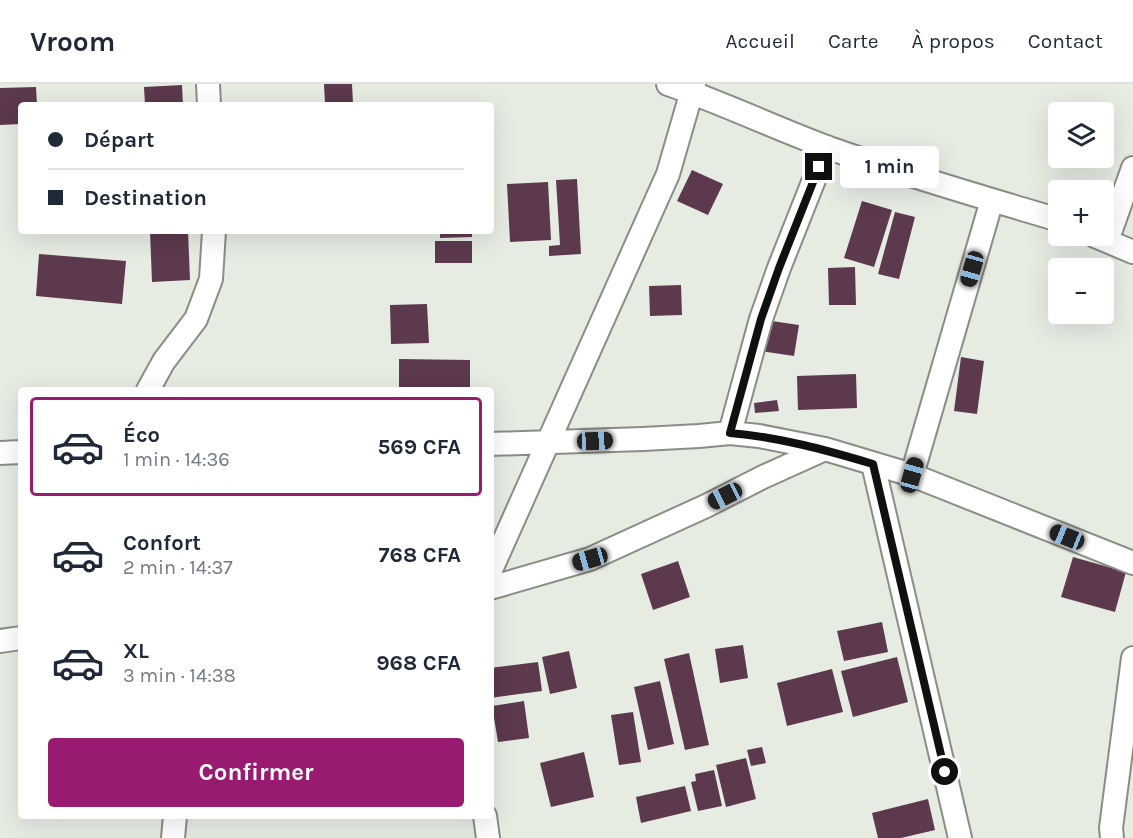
<!DOCTYPE html>
<html lang="fr">
<head>
<meta charset="utf-8">
<style>
	body { margin:0; font-family:Karla,sans-serif; background:#f2f2f3; color:#1f2937; height:100vh; display:flex; flex-direction:column; font-size:22px; white-space:nowrap }
	* { box-sizing:border-box; margin:0 }
	p { font-size:20px; color:#747a83 }
	.icon { flex:none; width:33px; height:33px; fill:none; stroke:currentColor; stroke-width:2; stroke-linecap:round; stroke-linejoin:round }
	.map { position:relative; flex:1; overflow:hidden }
	.drawer { position:absolute; left:18px; top:303px; width:476px; height:432px; display:flex; flex-direction:column; background:#fff; border-radius:6px; box-shadow:0 6px 24px #0002 }
	.drawer>* { flex:none }
	.hud { position:absolute; left:18px; top:18px; width:476px; height:132px; border-radius:6px; box-shadow:0 6px 24px #0002; display:grid; align-content:center; height:132px; padding:0 30px; background:#fff }
	.tools { position:absolute; left:1048px; top:18px; display:grid; gap:12px }
	.tools a { display:grid; place-items:center; width:66px; height:66px; border-radius:6px; background:#fff; box-shadow:0 6px 24px #0002; font-size:30px }
	.end { position:absolute; width:27px; height:27px; margin:-14px; border:8px solid #0f110e; background:#fff; box-shadow:0 0 0 3px #fff }
	.from { border-radius:50% }
	.bubble { position:absolute; height:42px; border-radius:6px; background:#fff; box-shadow:0 6px 24px #0002; font-size:20px; font-weight:700; line-height:42px; text-align:center }
	.car { position:absolute; width:18px; height:36px; margin:-18px -9px; border-radius:8px; box-shadow:0 0 4px 2px #0007; background:linear-gradient(#222 24%,#8ab4d8 0 40%,#222 0 76%,#8ab4d8 0 86%,#222 0) }
	.hud b { display:flex; align-items:center; gap:21px; height:57px; font-size:22px }
	.hud b+b { border-top:2px solid #e0e1e3 }
	.hud i { width:15px; height:15px; background:#1f2937 }
	ul { padding:10px 0 0; list-style:none }
	li { display:flex; align-items:center; gap:18px; height:99px; margin:0 12px 9px; padding:0 18px; border:3px solid transparent; border-radius:6px }
	li div { flex:1 }
	li b { display:block; font-size:22px }
	li em { font-style:normal; font-weight:700 }
	li.active { border-color:#991b71 }
	li>.icon { width:54px; height:54px; stroke-width:1.5 }
	.action { display:flex; gap:12px; margin-top:auto; padding:12px 30px }
	.action a { flex:1; height:69px; border-radius:6px; background:#991b71; color:#fff; font-size:24px; font-weight:700; line-height:69px; text-align:center }
	header { display:flex; align-items:center; gap:36px; box-sizing:border-box; height:84px; padding:0 30px; background:#fff; border-bottom:2px solid #e0e1e3 }
	header strong { font-size:28px }
	nav { display:flex; gap:33px; margin-inline-start:auto; font-size:21px }
	.map>svg:first-child { display:block }
</style>
</head>
<body>
<header>
<strong>Vroom</strong>
<nav><a>Accueil</a><a>Carte</a><a>À propos</a><a>Contact</a></nav>
</header>
<div class="map">
<svg width="1133" height="754" viewBox="0 0 1133 754">
	<rect width="100%" height="100%" fill="#e7ece3"/>
	<path fill="#5c394d" d="M324 0H352L353 19 325 20Z
		M182 1 183 21H145L144 3Z
		M36 3 37 21H21V40L0 41V4Z
		M692 86 723 100 708 131 677 117Z
		M577 95 581 170 549 172V162L560 161 556 96Z
		M548 98 551 156 510 158 507 100Z
		M862 117 892 126 874 183 844 174Z
		M895 128 915 133 899 195 878 190Z
		M150 147H188L190 196 152 198Z
		M440 147H472V153L440 154Z
		M435 157H472V179H435Z
		M39 170 126 177 122 220 36 212Z
		M855 183 856 221H829L828 184Z
		M681 201 682 231 650 232 649 202Z
		M427 220 429 259 391 260 390 221Z
		M772 237 799 241 794 272 761 267 764 248 770 249Z
		M961 273 984 277 977 330 954 327Z
		M399 275 470 276V306H399Z
		M856 290 857 324 798 326 797 292Z
		M777 316 779 327 755 329 754 319Z
		M1073 473 1126 488 1115 528 1061 513Z
		M678 477 690 513 653 526 641 490Z
		M882 538 888 568 844 577 837 547Z
		M743 561 748 594 720 599 715 565Z
		M569 567 577 604 550 610 542 573Z
		M689 569 709 661 685 666 664 575Z
		M897 573 908 618 853 633 841 587Z
		M538 578 542 607 490 614V584Z
		M832 585 843 628 787 642 777 599Z
		M660 597 674 660 648 666 634 603Z
		M524 617 529 654 498 658 492 622Z
		M633 628 641 678 619 681 611 631Z
		M762 663 766 679 751 682 747 666Z
		M584 668 594 713 551 723 540 679Z
		M746 674 756 715 726 723 716 681Z
		M714 686 722 722 698 727 691 698 696 697 695 690Z
		M685 702 691 727 641 739 636 713Z
		M928 715 935 746 901 754H878L872 729Z"/>
	<g fill="none" stroke-linecap="round" stroke-linejoin="round">
		<g stroke="#898e85" stroke-width="26">
			<path id="street" d="M208 0 209 21
				M668 0C723 19 775 44 829 64 905 91 982 113 1059 136
				M1095 152 1133 168
				M1107 157 1133 84
				M148 306 164 277 196 235 211 195 214 147
				M730 349 761 235 779 184 827 63
				M490 360 643 355 699 352 730 349 759 352 825 365 912 391 1133 479
				M0 369 21 368
				M873 380 960 754
				M912 391 992 116
				M490 488 668 90 694 0
				M490 504 590 475 706 422 763 393 825 365
				M0 557 21 554
				M485 732 488 754
				M173 754 175 732
				M1112 754 1111 744 1133 574"/>
		</g>
		<use href="#street" stroke="#fff" stroke-width="22"/>
	</g>
	<g fill="none" stroke-linecap="round" stroke-linejoin="round">
		<path stroke="#0f110e" stroke-width="8" d="M819 83 779 184 761 235 730 349C779 353 826 366 873 380L945 688"/>
	</g>
</svg>
<div class="tools">
<a><svg class="icon" aria-label="layers" viewBox="0 0 24 24"><path d="M12 4l9 5-9 5-9-5zM3 14l9 5 9-5"/></svg></a>
<a>+</a>
<a>−</a>
</div>
<i class="end from" style="left:945px;top:688px"></i>
<i class="end" style="left:819px;top:83px"></i>
<div class="bubble" style="left:840px;top:62px;width:99px">1 min</div>
<i class="car" style="left:972px;top:185px;rotate:196deg"></i>
<i class="car" style="left:595px;top:357px;rotate:88deg"></i>
<i class="car" style="left:912px;top:391px;rotate:16deg"></i>
<i class="car" style="left:725px;top:412px;rotate:243deg"></i>
<i class="car" style="left:1067px;top:453px;rotate:292deg"></i>
<i class="car" style="left:590px;top:475px;rotate:254deg"></i>
<div class="hud">
<b><i class="from"></i>Départ</b>
<b><i></i>Destination</b>
</div>
<section class="drawer">
<ul>
<li class="active"><svg class="icon" aria-label="car" viewBox="0 0 24 24"><path d="M5 17H2v-5l4-1 3-4h7l3 4 3 1v5h-3M9 17h6M6 11h13"/><circle cx="7" cy="17" r="2"/><circle cx="17" cy="17" r="2"/></svg><div><b>Éco</b><p>1 min · 14:36</p></div><em>569 CFA</em></li>
<li><svg class="icon" aria-label="car" viewBox="0 0 24 24"><path d="M5 17H2v-5l4-1 3-4h7l3 4 3 1v5h-3M9 17h6M6 11h13"/><circle cx="7" cy="17" r="2"/><circle cx="17" cy="17" r="2"/></svg><div><b>Confort</b><p>2 min · 14:37</p></div><em>768 CFA</em></li>
<li><svg class="icon" aria-label="car" viewBox="0 0 24 24"><path d="M5 17H2v-5l4-1 3-4h7l3 4 3 1v5h-3M9 17h6M6 11h13"/><circle cx="7" cy="17" r="2"/><circle cx="17" cy="17" r="2"/></svg><div><b>XL</b><p>3 min · 14:38</p></div><em>968 CFA</em></li>
</ul>
<div class="action"><a>Confirmer</a></div>
</section>
</div>
</body>
</html>
